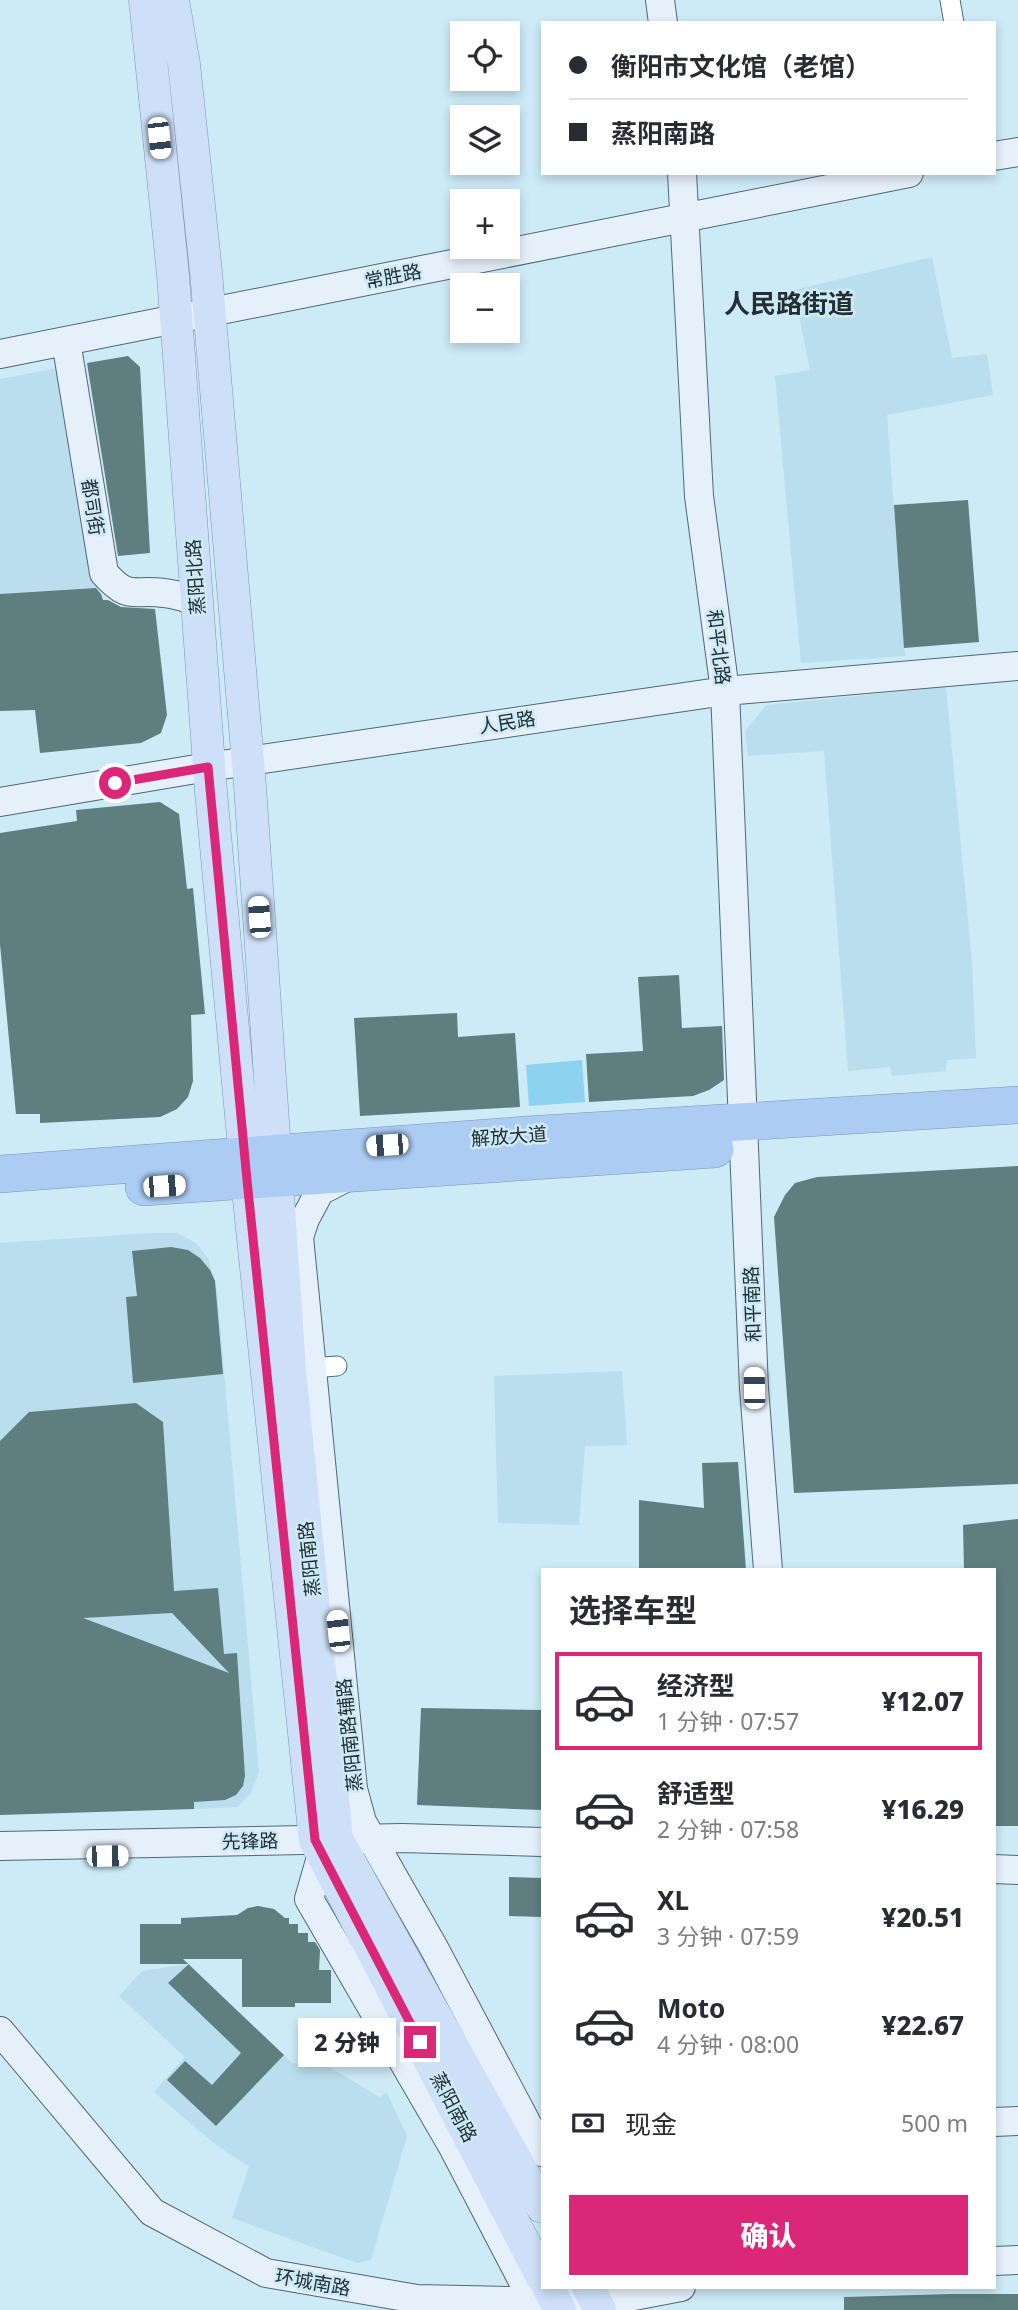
<!DOCTYPE html>
<html lang="zh">
<head>
<meta charset="utf-8">
<style>
	body { margin:0; font-family:"Noto Sans","Noto Sans SC",sans-serif; background:#f2f2f3; color:#2b2b33; height:100vh; display:flex; flex-direction:column; font-size:26px; white-space:nowrap }
	* { box-sizing:border-box; margin:0 }
	p { font-size:23px; color:#7c7c81 }
	.icon { flex:none; width:38px; height:38px; fill:none; stroke:currentColor; stroke-width:2; stroke-linecap:round; stroke-linejoin:round }
	.map { position:relative; flex:1; overflow:hidden }
	.panel { position:absolute; left:541px; top:1568px; width:455px; height:721px; display:flex; flex-direction:column; background:#fff; border-radius:0px; box-shadow:0 4px 10px #0003 }
	.panel>* { flex:none }
	.top-card { position:absolute; left:541px; top:21px; width:455px; height:154px; border-radius:0px; box-shadow:0 4px 10px #0003; display:grid; align-content:center; height:154px; padding:0 28px; background:#fff }
	.tools { position:absolute; left:450px; top:21px; display:grid; gap:14px }
	.tools a { display:grid; place-items:center; width:70px; height:70px; border-radius:0px; background:#fff; box-shadow:0 4px 10px #0003; font-size:35px }
	.end { position:absolute; width:32px; height:32px; margin:-16px; border:9px solid #db2777; background:#fff; box-shadow:0 0 0 4px #fff }
	.from { border-radius:50% }
	.bubble { position:absolute; height:49px; border-radius:0px; background:#fff; box-shadow:0 4px 10px #0003; font-size:23px; font-weight:800; line-height:49px; text-align:center }
	.car { position:absolute; width:21px; height:42px; margin:-21px -10px; border-radius:9px; box-shadow:0 0 5px 2px #0007; background:linear-gradient(#fff 24%,#345 0 40%,#fff 0 76%,#345 0 86%,#fff 0) }
	.top-card b { display:flex; align-items:center; gap:24px; height:66px; font-size:26px }
	.top-card b+b { border-top:2px solid #e1e1e2 }
	.top-card i { width:18px; height:18px; background:#2b2b33 }
	ul { padding:0; list-style:none }
	li { display:flex; align-items:center; gap:21px; height:98px; margin:0 14px 10px; padding:0 14px; border:4px solid transparent; border-radius:0px }
	li div { flex:1 }
	li b { display:block; font-size:26px }
	li em { font-style:normal; font-weight:800 }
	li.selected { border-color:#db2777 }
	li>.icon { width:63px; height:63px; stroke-width:1.5 }
	h2 { padding:0 28px; font-size:32px; line-height:84px }
	.pay { display:flex; align-items:center; gap:18px; height:77px; padding:0 28px; font-size:26px }
	.pay p { margin-inline-start:auto }
	.primary-button { display:flex; gap:14px; margin-top:auto; padding:14px 28px }
	.primary-button a { flex:1; height:80px; border-radius:0px; background:#db2777; color:#fff; font-size:28px; font-weight:800; line-height:80px; text-align:center }
	.map>svg:first-child { display:block }
</style>
</head>
<body>
<div class="map">
<svg width="1018" height="2310" viewBox="0 0 1018 2310">
	<rect width="100%" height="100%" fill="#cdeaf7"/>
	<path fill="#badeed" d="M932 257 952 358 987 354 993 395 887 415 905 656 801 663 775 376 810 370 794 290Z
		M63 367 100 588 0 594V379Z
		M946 687 972 963 976 1058 947 1060 946 1071 892 1076 890 1067 848 1071 824 751 748 756 745 731 766 705Z
		M155 1233H177L196 1243 208 1258 217 1291 259 1772 251 1793 237 1807 194 1809 0 1639V1243Z
		M622 1371 627 1445 585 1446 579 1525 498 1523 494 1376Z
		M189 1964 292 2063 321 2062 379 2097 387 2093 407 2136 371 2260 357 2263 232 2218 249 2167 216 2145 154 2092 185 2057 119 1996 142 1971Z"/>
	<path fill="#8dd2f0" d="M582 1060 585 1102 529 1106 526 1065Z"/>
	<path fill="#5f7e7f" fill-rule="evenodd" d="M128 356 140 367 150 553 118 556 87 363Z
		M968 500 979 642 904 648 894 505Z
		M96 588 101 594 103 600H108L121 607 155 609 167 715 161 733 141 743 40 753 35 710 0 711V594Z
		M160 802 179 814 187 889 193 888 205 1014 191 1015 193 1081 188 1097 177 1109 160 1117 40 1123V1114H16L0 944V833L77 821 76 810Z
		M679 975 682 1028 722 1026 724 1080 709 1090 693 1096 589 1102 586 1054 643 1051 638 977Z
		M457 1013 458 1037 515 1033 520 1107 360 1116 354 1018Z
		M1018 1166V1484L794 1493 774 1217 785 1195 795 1183 817 1177Z
		M171 1247 188 1250 200 1258 210 1270 215 1281 223 1374 133 1383 126 1297 137 1296 132 1251Z
		M136 1403 163 1422 174 1591 218 1588 224 1654 237 1653 245 1776 243 1786 236 1795 225 1800 194 1802V1809L0 1815V1441L29 1412ZM172 1613 229 1673 83 1618Z
		M738 1462 746 1570H639V1500L704 1508 702 1463Z
		M1018 1519V1826H994V1570H964L963 1525Z
		M421 1708 542 1710V1810L417 1805Z
		M509 1877 542 1878V1917L509 1916Z
		M258 1906 274 1909 285 1918H289V1924H298V1933H308V1942H315L320 1950 319 1970H331V2003H295V2007H242V1959H183L284 2055 216 2126 167 2080 185 2061 212 2085 241 2053 168 1983 189 1964H140V1924H181V1918L237 1915 248 1908Z
		M951 2294H1018V2310H844V2297Z"/>
	<g fill="none" stroke-linecap="round" stroke-linejoin="round">
		<g stroke="#4f6974" stroke-width="21">
			<path id="street" d="M950 0 954 23
				M300 1369 337 1366"/>
		</g>
		<g stroke="#4f6974" stroke-width="30">
			<path id="secondary" d="M660 0 663 23
				M994 156 1018 152
				M682 173 699 496 725 691 754 1388 768 1570
				M66 341 104 573C129 601 132 589 164 593 175 594 186 598 197 601
				M0 354 909 173
				M0 802 208 767 725 691 1018 666
				M351 1175 320 1191 305 1219 299 1237 353 1789 362 1822 434 1948 542 2152
				M0 1846 402 1838 542 1842
				M322 1854 309 1899 453 2147 538 2310
				M994 1869 1018 1870
				M0 2031 152 2212 266 2273 417 2299 597 2303 681 2287
				M994 2122 1018 2121
				M994 2261 1018 2260"/>
		</g>
		<g stroke="#7c95b0" stroke-width="33">
			<path id="primary" d="M145 0 173 275 211 792 247 1180 315 1840 542 2277
				M173 0 184 64 206 272 250 786 290 1370 337 1839 542 2207
				M548 2287 560 2310
				M588 2287 600 2310"/>
		</g>
		<g stroke="#7c95b0" stroke-width="38">
			<path id="highway" d="M0 1174 526 1135 1018 1105
				M144 1187 715 1149"/>
		</g>
		<use href="#street" stroke="#fff" stroke-width="19"/>
		<use href="#secondary" stroke="#e6f0fb" stroke-width="28"/>
		<use href="#primary" stroke="#cde0f8" stroke-width="32"/>
		<use href="#highway" stroke="#acccf3" stroke-width="37"/>
	</g>
	<g fill="none" stroke-linecap="round" stroke-linejoin="round">
		<path stroke="#db2777" stroke-width="9" d="M115 783 208 767 247 1180 315 1840 420 2042"/>
	</g>
	<g text-anchor="middle" stroke-width="5" stroke-linejoin="round" paint-order="stroke">
		<g font-size="19" fill="#242f34" stroke="#cdeaf7">
			<text transform="translate(393 276) rotate(-11)" y="7">常胜路</text>
			<text transform="translate(93 507) rotate(81)" y="7">都司街</text>
			<text transform="translate(195 577) rotate(-94)" y="7">蒸阳北路</text>
			<text transform="translate(719 647) rotate(83)" y="7">和平北路</text>
			<text transform="translate(507 722) rotate(-9)" y="7">人民路</text>
			<text transform="translate(509 1136) rotate(-4)" y="7">解放大道</text>
			<text transform="translate(752 1304) rotate(-92)" y="7">和平南路</text>
			<text transform="translate(309 1559) rotate(-96)" y="7">蒸阳南路</text>
			<text transform="translate(349 1735) rotate(-96)" y="7">蒸阳南路辅路</text>
			<text transform="translate(250 1841) rotate(-1)" y="7">先锋路</text>
			<text transform="translate(454 2107) rotate(62)" y="7">蒸阳南路</text>
			<text transform="translate(313 2282) rotate(10)" y="7">环城南路</text>
		</g>
		<g font-size="26" font-weight="bold" fill="#242f34" stroke="#cdeaf7">
			<text x="789" y="313">人民路街道</text>
		</g>
	</g>
</svg>
<div class="tools">
<a><svg class="icon" aria-label="locate" viewBox="0 0 24 24"><circle cx="12" cy="12" r="6"/><path d="M12 2v4M12 18v4M2 12h4M18 12h4"/></svg></a>
<a><svg class="icon" aria-label="layers" viewBox="0 0 24 24"><path d="M12 4l9 5-9 5-9-5zM3 14l9 5 9-5"/></svg></a>
<a>+</a>
<a>−</a>
</div>
<i class="end from" style="left:115px;top:783px"></i>
<i class="end" style="left:420px;top:2042px"></i>
<div class="bubble" style="left:298px;top:2018px;width:98px">2 分钟</div>
<i class="car" style="left:159px;top:138px;rotate:174deg"></i>
<i class="car" style="left:259px;top:917px;rotate:356deg"></i>
<i class="car" style="left:387px;top:1145px;rotate:266deg"></i>
<i class="car" style="left:164px;top:1186px;rotate:86deg"></i>
<i class="car" style="left:754px;top:1388px;rotate:359deg"></i>
<i class="car" style="left:338px;top:1631px;rotate:354deg"></i>
<i class="car" style="left:107px;top:1856px;rotate:89deg"></i>
<div class="top-card">
<b><i class="from"></i>衡阳市文化馆（老馆）</b>
<b><i></i>蒸阳南路</b>
</div>
<section class="panel">
<h2>选择车型</h2>
<ul>
<li class="selected"><svg class="icon" aria-label="car" viewBox="0 0 24 24"><path d="M5 17H2v-5l4-1 3-4h7l3 4 3 1v5h-3M9 17h6M6 11h13"/><circle cx="7" cy="17" r="2"/><circle cx="17" cy="17" r="2"/></svg><div><b>经济型</b><p>1 分钟 · 07:57</p></div><em>¥12.07</em></li>
<li><svg class="icon" aria-label="car" viewBox="0 0 24 24"><path d="M5 17H2v-5l4-1 3-4h7l3 4 3 1v5h-3M9 17h6M6 11h13"/><circle cx="7" cy="17" r="2"/><circle cx="17" cy="17" r="2"/></svg><div><b>舒适型</b><p>2 分钟 · 07:58</p></div><em>¥16.29</em></li>
<li><svg class="icon" aria-label="car" viewBox="0 0 24 24"><path d="M5 17H2v-5l4-1 3-4h7l3 4 3 1v5h-3M9 17h6M6 11h13"/><circle cx="7" cy="17" r="2"/><circle cx="17" cy="17" r="2"/></svg><div><b>XL</b><p>3 分钟 · 07:59</p></div><em>¥20.51</em></li>
<li><svg class="icon" aria-label="car" viewBox="0 0 24 24"><path d="M5 17H2v-5l4-1 3-4h7l3 4 3 1v5h-3M9 17h6M6 11h13"/><circle cx="7" cy="17" r="2"/><circle cx="17" cy="17" r="2"/></svg><div><b>Moto</b><p>4 分钟 · 08:00</p></div><em>¥22.67</em></li>
</ul>
<div class="pay"><svg class="icon" aria-label="cash" viewBox="0 0 24 24"><path d="M3 7h18v10H3z"/><circle cx="12" cy="12" r="2"/></svg>现金<p>500 m</p></div>
<div class="primary-button"><a>确认</a></div>
</section>
</div>
</body>
</html>
